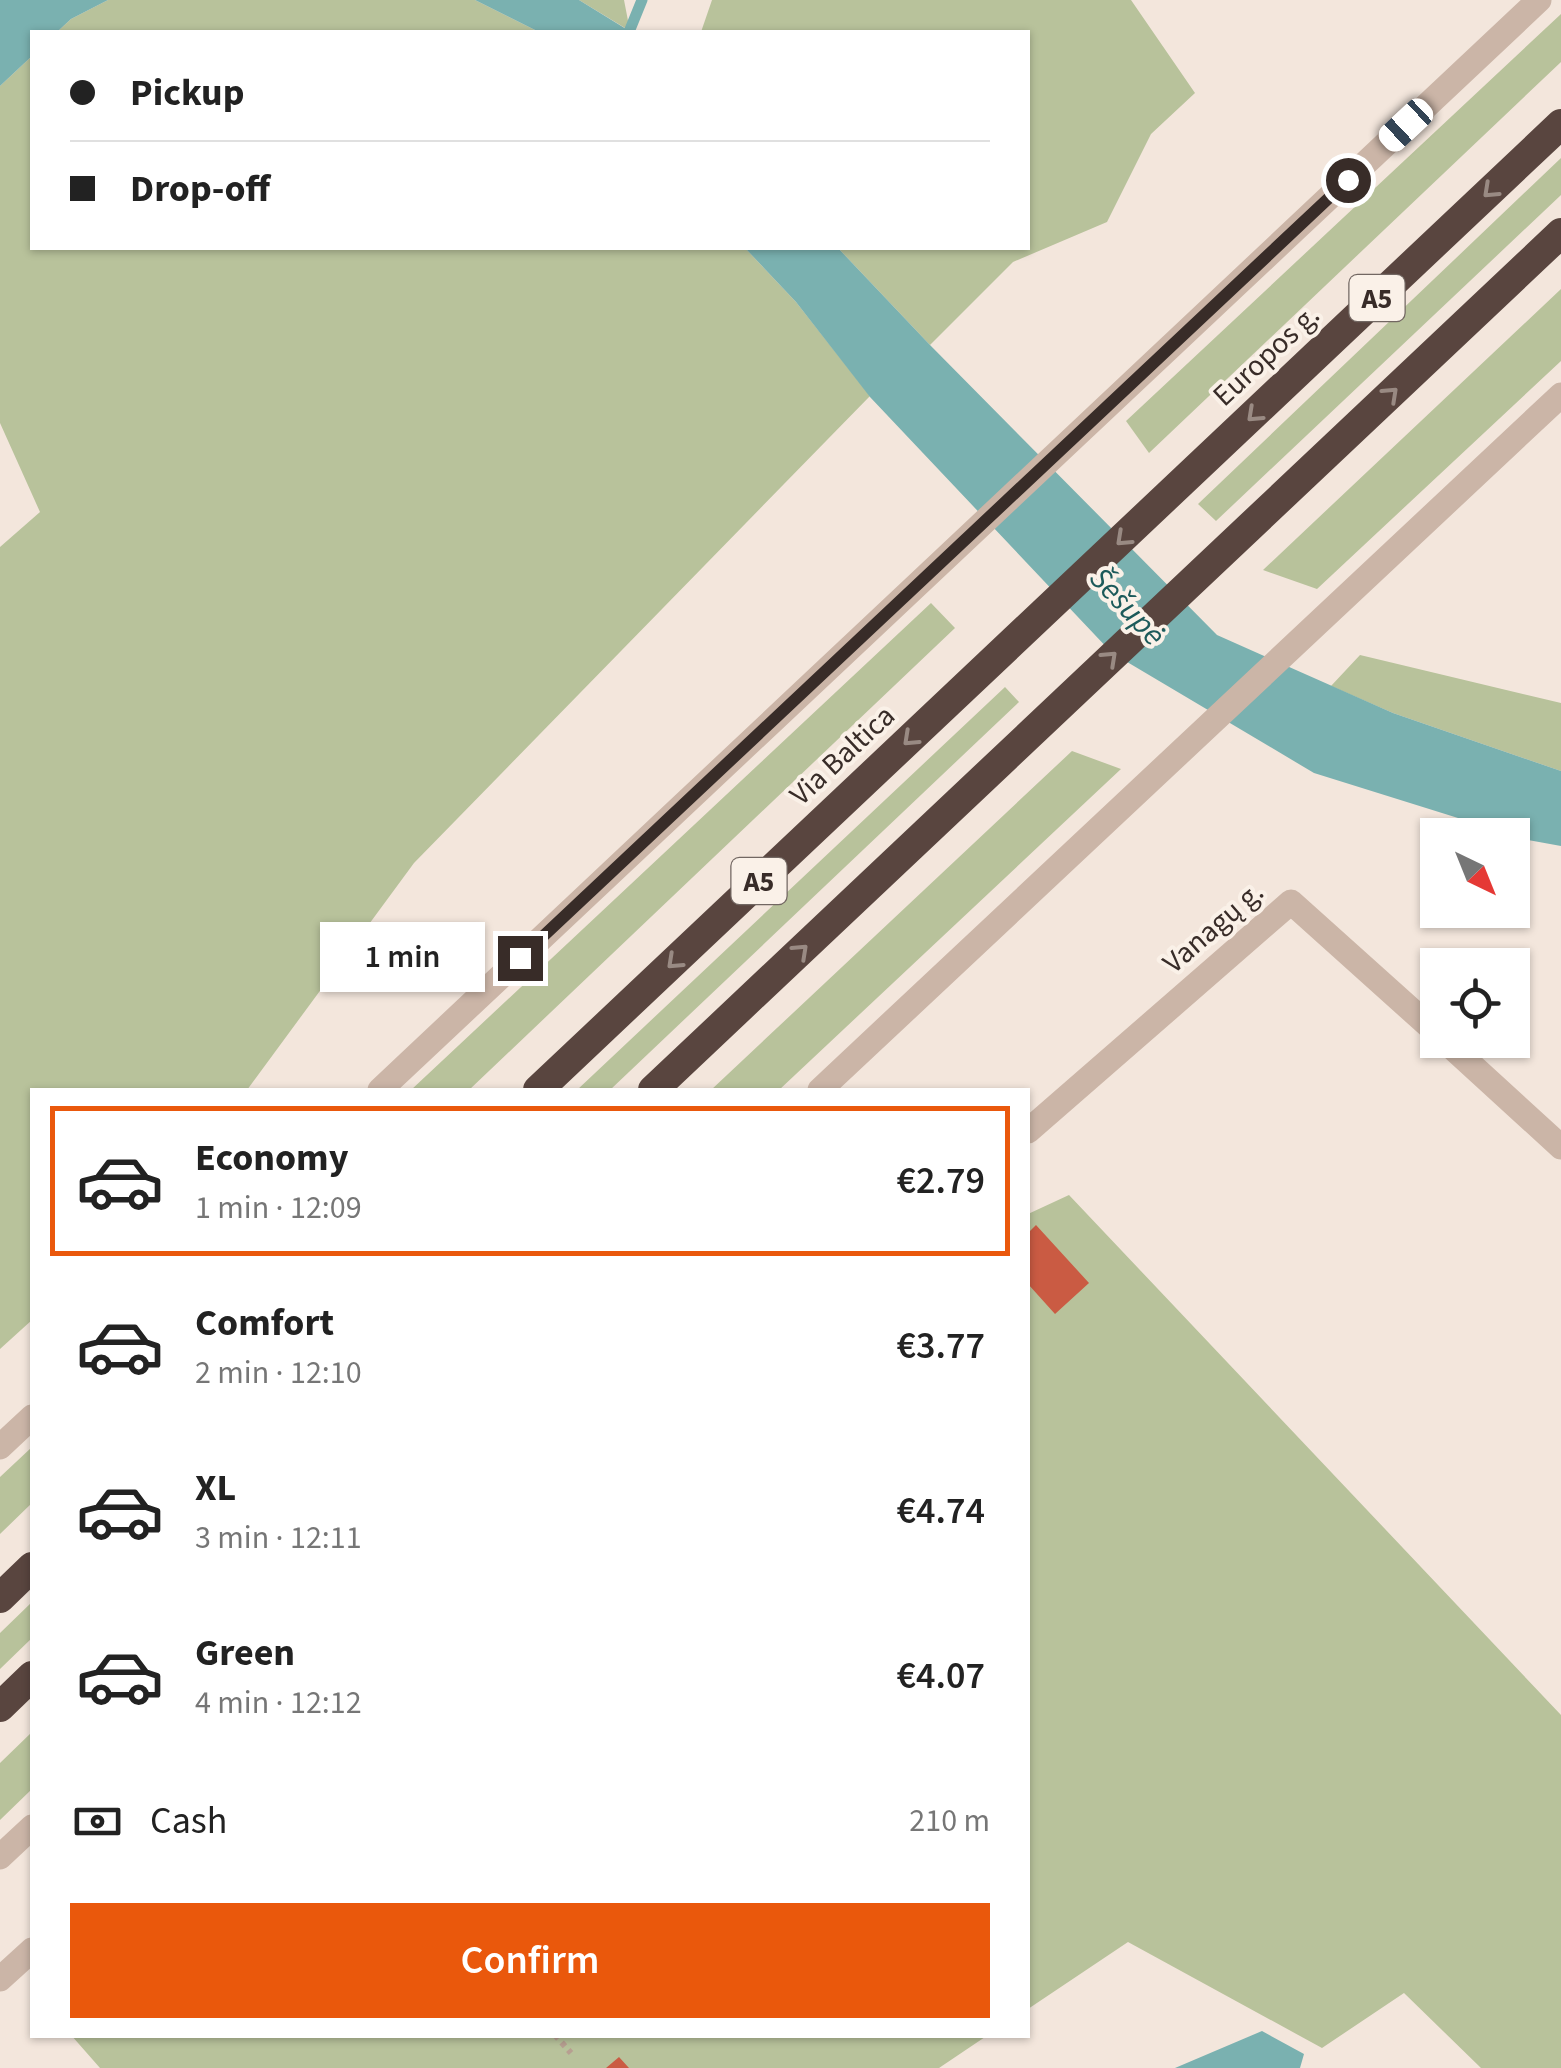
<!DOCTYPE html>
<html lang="en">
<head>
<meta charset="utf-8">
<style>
	body { margin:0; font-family:"Source Sans 3",sans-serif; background:#f2f2f2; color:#222; height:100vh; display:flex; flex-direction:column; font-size:38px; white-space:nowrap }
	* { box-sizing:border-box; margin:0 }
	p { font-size:32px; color:#767676 }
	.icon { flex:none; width:55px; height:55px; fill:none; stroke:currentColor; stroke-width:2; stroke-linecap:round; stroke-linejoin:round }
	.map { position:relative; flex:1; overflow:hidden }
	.sheet { position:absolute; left:30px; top:1088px; width:1000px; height:950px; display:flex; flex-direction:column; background:#fff; border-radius:0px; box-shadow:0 2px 8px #0004 }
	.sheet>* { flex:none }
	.hud { position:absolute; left:30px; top:30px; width:1000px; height:220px; border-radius:0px; box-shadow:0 2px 8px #0004; display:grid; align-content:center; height:220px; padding:0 40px; background:#fff }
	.needle { width:65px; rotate:137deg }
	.tools { position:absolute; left:1420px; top:818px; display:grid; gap:20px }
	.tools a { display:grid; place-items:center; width:110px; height:110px; border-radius:0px; background:#fff; box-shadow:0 2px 8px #0004; font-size:50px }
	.end { position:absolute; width:45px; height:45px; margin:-22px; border:12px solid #382c28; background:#fff; box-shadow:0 0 0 5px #fff }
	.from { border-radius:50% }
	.bubble { position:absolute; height:70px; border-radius:0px; background:#fff; box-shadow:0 2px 8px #0004; font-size:32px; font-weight:600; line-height:70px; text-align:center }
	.car { position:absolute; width:30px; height:60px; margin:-30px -15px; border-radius:12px; box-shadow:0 0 8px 2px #0007; background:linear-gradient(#fff 24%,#345 0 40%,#fff 0 76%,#345 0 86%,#fff 0) }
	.hud b { display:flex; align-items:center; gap:35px; height:95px; font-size:38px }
	.hud b+b { border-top:2px solid #e0e0e0 }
	.hud i { width:25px; height:25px; background:#222 }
	ul { padding:18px 0 0; list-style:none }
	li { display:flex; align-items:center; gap:30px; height:150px; margin:0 20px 15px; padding:0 20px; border:5px solid transparent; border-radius:0px }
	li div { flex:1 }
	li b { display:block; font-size:38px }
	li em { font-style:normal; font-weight:600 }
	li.current { border-color:#ea580c }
	li>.icon { width:90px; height:90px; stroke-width:1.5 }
	.pay { display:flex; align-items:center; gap:25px; height:110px; padding:0 40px; font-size:38px }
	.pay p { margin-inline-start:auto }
	.primary-button { display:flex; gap:20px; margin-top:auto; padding:20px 40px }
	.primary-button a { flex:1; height:115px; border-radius:0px; background:#ea580c; color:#fff; font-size:40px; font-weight:600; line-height:115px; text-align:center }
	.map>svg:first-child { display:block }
</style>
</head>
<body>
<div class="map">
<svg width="1561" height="2068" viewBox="0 0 1561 2068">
	<rect width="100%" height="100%" fill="#f3e6dc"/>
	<path fill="#b8c29b" d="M108 0H475L539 32H57L71 19Z
		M579 0H624L630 31Z
		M712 0H1131L1195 93 1151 134 1107 222 1013 262 930 345 838 248H1028V32H701Z
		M1561 14V62L1149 453 1126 421Z
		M32 56V248H745L796 302 870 396 414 863 247 1090H32V1320L0 1349V547L40 512 0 423V86Z
		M1561 158V195L1216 521 1198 504Z
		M1561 289V361L1317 589 1263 570Z
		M931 603 955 628 469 1090H411Z
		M1360 655 1561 703V771L1393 713 1331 686Z
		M1005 687 1019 702 610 1090H577Z
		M1072 751 1121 769 779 1090H711Z
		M1069 1195 1561 1715V2068H1481L1404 1993 1322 2048 1128 1942 1028 2009V1214Z
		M32 1447V1503L0 1534V1477Z
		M32 1602V1638L0 1669V1633Z
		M32 1732V1789L0 1820V1763Z
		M71 2035H988L939 2068H100Z"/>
	<path fill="#7ab1b0" d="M0 0H108L71 19 57 32H32V56L0 86Z
		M475 0H579L631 32H539Z
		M745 248H838L930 345 1217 635 1393 713 1561 771V846L1528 840 1314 773 1112 653 870 397 796 302Z
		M1262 2031 1304 2054 1300 2068H1175Z"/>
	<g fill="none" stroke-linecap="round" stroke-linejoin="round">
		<path stroke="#7ab1b0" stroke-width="11" d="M629 32 642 0"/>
	</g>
	<path fill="#ca5b43" d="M1036 1225 1089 1283 1055 1314 1028 1284V1233Z
		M619 2057 629 2068H606Z"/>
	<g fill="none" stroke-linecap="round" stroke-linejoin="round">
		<path stroke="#b79f91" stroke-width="6" stroke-dasharray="5 5" stroke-linecap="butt" d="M555 2035 571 2053"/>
		<path stroke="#cbb5a7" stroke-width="25" d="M1444 1040 1561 1147
			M380 1090 1539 0
			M820 1090 1561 395
			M1028 1131 1291 902 1438 1034
			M0 1447 32 1417
			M0 1857 32 1827
			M0 1979 32 1950"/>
		<path stroke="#59453f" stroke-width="30" d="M538 1090 1561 124
			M653 1090 1561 233
			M0 1598 32 1567
			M0 1707 32 1676"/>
	</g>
	<defs><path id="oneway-chevron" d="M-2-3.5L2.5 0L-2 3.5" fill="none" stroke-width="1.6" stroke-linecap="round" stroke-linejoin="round" transform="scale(2.5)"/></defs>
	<g stroke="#998a83">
		<use href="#oneway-chevron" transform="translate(1490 191) rotate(137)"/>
		<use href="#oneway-chevron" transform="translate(1391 394) rotate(-43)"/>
		<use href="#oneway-chevron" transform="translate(1254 415) rotate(137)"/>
		<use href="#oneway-chevron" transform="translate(1123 539) rotate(137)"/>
		<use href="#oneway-chevron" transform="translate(1110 658) rotate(-43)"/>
		<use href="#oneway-chevron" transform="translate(910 739) rotate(137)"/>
		<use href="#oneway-chevron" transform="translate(801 951) rotate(-43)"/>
		<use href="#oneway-chevron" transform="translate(674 962) rotate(137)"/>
	</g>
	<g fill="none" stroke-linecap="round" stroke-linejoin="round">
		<path stroke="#382c28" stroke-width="12" d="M520 958 1348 180"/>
	</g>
	<g text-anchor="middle" stroke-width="8" stroke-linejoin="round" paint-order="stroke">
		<g fill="#faf1e8" stroke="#726762" stroke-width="2.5">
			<rect x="1349.5" y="275" width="55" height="46" rx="8"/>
			<rect x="731.5" y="858" width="55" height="46" rx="8"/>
		</g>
		<g font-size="28" font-weight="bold" fill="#382c28">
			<text x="1377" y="308">A5</text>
			<text x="759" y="891">A5</text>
		</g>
		<g font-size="30" fill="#382c28" stroke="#faf1e8">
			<text transform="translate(1266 355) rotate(-43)" y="10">Europos g.</text>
			<text transform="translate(842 755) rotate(-43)" y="10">Via Baltica</text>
			<text transform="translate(1213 927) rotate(-41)" y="10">Vanagų g.</text>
		</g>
		<g font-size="32" font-style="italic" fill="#1c5a5a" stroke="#faf1e8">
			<text transform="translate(1128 606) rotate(47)" y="11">Šešupė</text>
		</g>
	</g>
</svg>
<div class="tools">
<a><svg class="needle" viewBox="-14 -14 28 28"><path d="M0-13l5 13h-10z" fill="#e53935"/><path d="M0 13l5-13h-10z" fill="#767676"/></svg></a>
<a><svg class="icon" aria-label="locate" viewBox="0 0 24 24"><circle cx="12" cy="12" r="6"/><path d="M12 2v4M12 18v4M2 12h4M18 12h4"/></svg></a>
</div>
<i class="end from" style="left:1348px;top:180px"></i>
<i class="end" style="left:520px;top:958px"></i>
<div class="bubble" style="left:320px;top:922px;width:165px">1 min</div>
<i class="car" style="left:1406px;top:125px;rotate:227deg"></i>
<div class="hud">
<b><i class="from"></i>Pickup</b>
<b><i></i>Drop-off</b>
</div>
<section class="sheet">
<ul>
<li class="current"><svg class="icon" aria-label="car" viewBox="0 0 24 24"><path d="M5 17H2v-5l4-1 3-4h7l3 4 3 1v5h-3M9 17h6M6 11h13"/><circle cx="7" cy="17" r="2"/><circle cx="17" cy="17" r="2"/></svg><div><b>Economy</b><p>1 min · 12:09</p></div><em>€2.79</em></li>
<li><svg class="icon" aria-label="car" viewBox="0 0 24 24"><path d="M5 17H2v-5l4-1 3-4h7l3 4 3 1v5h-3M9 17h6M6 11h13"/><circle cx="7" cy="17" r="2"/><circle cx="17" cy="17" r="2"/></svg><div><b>Comfort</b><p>2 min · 12:10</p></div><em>€3.77</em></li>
<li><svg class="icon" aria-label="car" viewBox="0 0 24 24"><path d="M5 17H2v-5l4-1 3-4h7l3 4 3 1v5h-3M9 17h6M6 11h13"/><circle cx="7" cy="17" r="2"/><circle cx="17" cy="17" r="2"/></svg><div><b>XL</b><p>3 min · 12:11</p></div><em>€4.74</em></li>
<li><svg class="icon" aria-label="car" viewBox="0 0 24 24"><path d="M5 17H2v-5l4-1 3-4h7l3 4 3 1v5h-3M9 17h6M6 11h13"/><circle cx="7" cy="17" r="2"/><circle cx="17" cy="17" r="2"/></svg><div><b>Green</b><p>4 min · 12:12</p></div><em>€4.07</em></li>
</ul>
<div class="pay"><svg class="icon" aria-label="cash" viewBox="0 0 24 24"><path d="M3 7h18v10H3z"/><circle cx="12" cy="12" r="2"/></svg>Cash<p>210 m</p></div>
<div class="primary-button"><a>Confirm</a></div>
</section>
</div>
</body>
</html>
